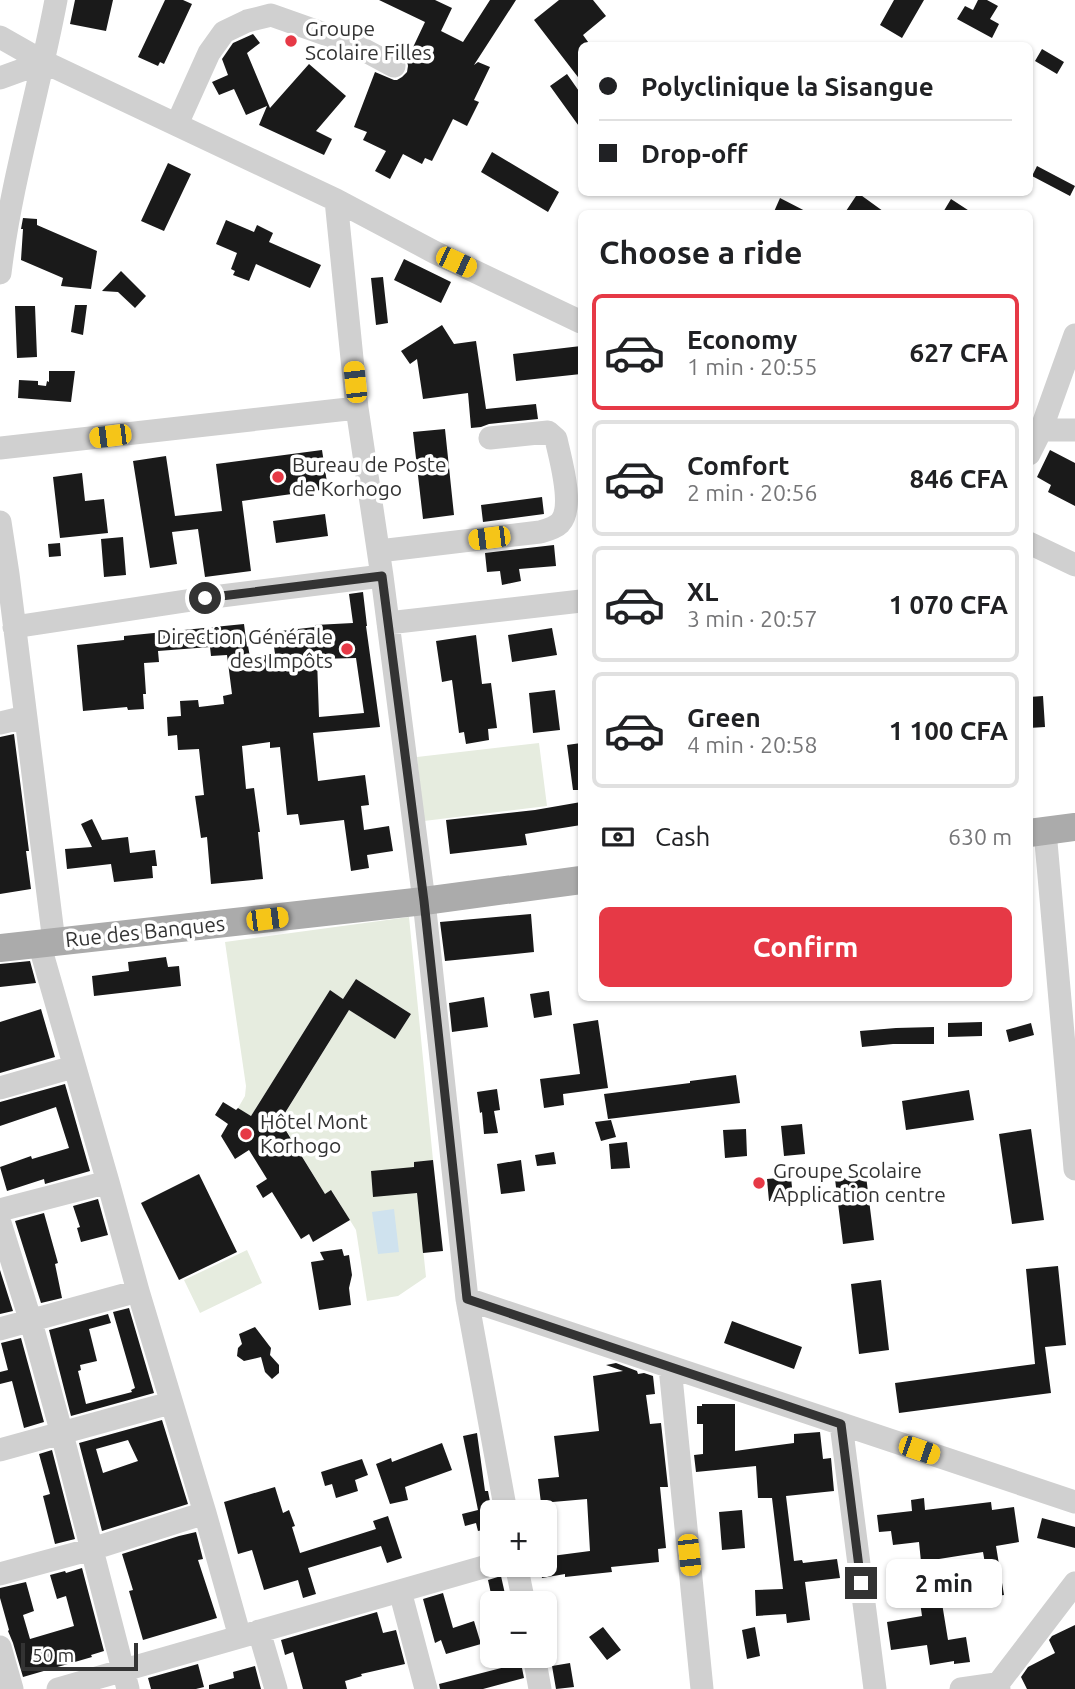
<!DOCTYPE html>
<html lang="en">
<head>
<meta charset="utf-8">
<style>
	body { margin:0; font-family:Ubuntu,sans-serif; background:#f2f2f2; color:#202124; height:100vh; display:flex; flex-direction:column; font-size:26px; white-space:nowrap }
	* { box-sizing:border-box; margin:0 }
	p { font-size:23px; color:#757577 }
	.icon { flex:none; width:38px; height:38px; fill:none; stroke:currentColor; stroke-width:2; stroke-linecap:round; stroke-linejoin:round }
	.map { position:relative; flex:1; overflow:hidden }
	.side { position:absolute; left:578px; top:210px; width:455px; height:791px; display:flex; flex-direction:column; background:#fff; border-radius:10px; box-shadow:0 2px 5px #0004 }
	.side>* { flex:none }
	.hud { position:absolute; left:578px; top:42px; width:455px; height:154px; border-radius:10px; box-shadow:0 2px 5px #0004; display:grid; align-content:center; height:154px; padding:0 21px; background:#fff }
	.tools { position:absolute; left:480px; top:1500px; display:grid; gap:14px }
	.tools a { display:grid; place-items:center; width:77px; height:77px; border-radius:10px; background:#fff; box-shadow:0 2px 5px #0004; font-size:35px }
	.scale { position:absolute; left:21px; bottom:18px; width:117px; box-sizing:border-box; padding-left:7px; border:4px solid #333; border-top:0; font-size:19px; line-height:24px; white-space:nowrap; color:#333; -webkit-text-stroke:5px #fff; paint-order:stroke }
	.end { position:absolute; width:32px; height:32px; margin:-16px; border:9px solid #333; background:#fff; box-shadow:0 0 0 4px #fff }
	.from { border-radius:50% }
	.bubble { position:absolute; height:49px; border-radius:10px; background:#fff; box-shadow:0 2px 5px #0004; font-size:23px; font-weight:700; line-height:49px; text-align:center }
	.car { position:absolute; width:21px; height:42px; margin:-21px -10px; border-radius:9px; box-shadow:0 0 5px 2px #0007; background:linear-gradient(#f5c518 24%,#345 0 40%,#f5c518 0 76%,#345 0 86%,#f5c518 0) }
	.hud b { display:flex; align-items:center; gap:24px; height:66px; font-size:26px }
	.hud b+b { border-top:2px solid #e0e0e0 }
	.hud i { width:18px; height:18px; background:#202124 }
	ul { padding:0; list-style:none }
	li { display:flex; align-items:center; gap:21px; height:116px; margin:0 14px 10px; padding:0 7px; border:4px solid #e0e0e0; border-radius:10px }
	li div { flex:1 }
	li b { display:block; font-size:26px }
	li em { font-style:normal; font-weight:700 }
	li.active { border-color:#e63946 }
	li>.icon { width:63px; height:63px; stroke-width:1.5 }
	h2 { padding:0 21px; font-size:32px; line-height:84px }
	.pay { display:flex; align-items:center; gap:18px; height:77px; padding:0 21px; font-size:26px }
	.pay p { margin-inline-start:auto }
	.primary-button { display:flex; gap:14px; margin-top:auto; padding:14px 21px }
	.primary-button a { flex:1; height:80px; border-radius:10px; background:#e63946; color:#fff; font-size:28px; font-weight:700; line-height:80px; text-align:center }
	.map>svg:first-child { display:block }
</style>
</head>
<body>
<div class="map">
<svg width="1075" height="1689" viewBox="0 0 1075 1689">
	<rect width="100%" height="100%" fill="#fff"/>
	<path fill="#e6ecdf" d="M539 743 547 806 424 821 417 757Z
		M409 917 433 1160 414 1163 426 1277 398 1296 367 1301 356 1230 332 1191 325 1194 285 1128 271 1136 349 1010 395 1039 411 1014 356 979 343 999 330 990 251 1116 238 1108 245 1096 246 1086 225 942Z
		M247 1250 262 1283 200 1313 184 1280Z"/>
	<path fill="#cfe2ee" d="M394 1209 399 1252 378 1254 372 1212Z"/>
	<path fill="#1a1a1a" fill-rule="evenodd" d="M75 0H113L106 31 70 24Z
		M165 0H183L192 4 164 64 160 62 158 66 138 57Z
		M379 0H435L452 8 441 31 463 42 490 0H516L474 65 478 62 490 67 474 100 479 102 467 126 453 119 432 161 425 158 422 164 403 154 390 179 375 171 386 151 363 140 367 132 354 127 375 72 394 80H397L402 77 407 72 408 66 407 60 425 22Z
		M559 0H593L606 16 583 35 591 46H581V81L534 20Z
		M894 0H924L902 38 880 25Z
		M978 0H987L998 6 990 19 999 24 992 38 957 19 965 6 973 10Z
		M253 34 260 43 247 53 270 108 309 64 346 96 316 131 332 139 324 155 259 125 267 106 246 115 234 89 219 95 212 82 228 75 222 59 233 43Z
		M1042 49 1064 62 1057 74 1035 61Z
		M567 74 581 94V129L550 86Z
		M492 152 559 192 548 212 481 172Z
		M168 163 191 174 164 231 141 221Z
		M1037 166 1075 186 1070 196 1032 176Z
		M858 193 887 214H844Z
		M780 198 811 214H773Z
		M951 199 974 214H942Z
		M23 218 37 219V225L97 251 91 289 61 286 63 278 21 260 23 229H21Z
		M226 220 254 232 257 225 273 233 269 242 321 265 310 288 256 264 249 281 233 275 235 271 231 269 237 253 216 244Z
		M404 259 451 282 441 303 394 280Z
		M121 271 146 296 135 308 118 292 102 291Z
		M383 277 388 323 376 325 371 278Z
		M75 305H87L83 335 71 332Z
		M15 306H35L37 357 17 358Z
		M442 325 454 344 476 341 486 409 536 404 538 419 489 424 481 427 471 428 468 393 423 399 417 359 410 364 401 351Z
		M581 346V374L516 381 513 354Z
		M49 371H75L71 402 18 398 19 380 38 381V385L46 386 47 381 49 382Z
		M445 429 454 515 423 519 413 432Z
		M322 450 328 489 242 501 251 571 205 577 198 529 172 532 177 564 150 568 133 461 166 456 175 516 222 511 216 464Z
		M1050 450 1075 463V506L1048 492 1051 485 1037 477Z
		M82 473 85 501 104 499 108 533 60 538 53 477Z
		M542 497 544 514 483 522 481 505Z
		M325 514 328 536 276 543 273 521Z
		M123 537 126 575 104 577 101 539Z
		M60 543 61 556 49 557 48 544Z
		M554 545 556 566 519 569 521 581 502 585 500 571 487 572 485 553Z
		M363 592 367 626H366L380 727 313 733 318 781 365 775 369 805 361 806 364 830 389 826 393 851 367 855 369 868 351 871 344 820 300 825 298 814 287 815 280 747 270 748V742L242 746 246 789 254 788 260 832H258L263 879 211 884 207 837 201 838 195 796 204 795 199 749 178 750 177 735 168 736 167 717 181 716 180 701 198 700 199 707 224 704 223 696 232 694 227 655 211 656 210 647 158 651 159 662 144 663 146 694H143L144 709 128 710 127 707 83 711 77 645 124 640V636L244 624 247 647 248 646 250 657 275 654 272 632 315 627V625L353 623 349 594ZM356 658 364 713 319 717 317 659Z
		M552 628 557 655 512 662 508 635Z
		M476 635 482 684 491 683 497 728 488 729 489 740 466 744 464 732 459 733 452 680 442 682 436 641Z
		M555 690 560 730 533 733 529 693Z
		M1043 696 1045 727 1029 728V697Z
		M14 734 29 851H26L31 889 0 894V737Z
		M581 743V790H573L567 745Z
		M581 802V825L525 834 527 845 450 854 446 820 535 810Z
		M92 819 102 840 128 837 130 853 155 850 157 866H152L153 878 114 882 111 864 67 869 65 849 92 847 81 824Z
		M531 914 534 952 445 961 440 922Z
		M166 957 168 967 179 966 181 986 94 996 92 976 129 971 128 962Z
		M30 961 36 983 0 987V964Z
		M356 979 411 1014 395 1039 349 1010 280 1121 325 1194 331 1190 350 1220 313 1242 309 1234 301 1239 272 1192 263 1198 256 1186 267 1179 249 1150 235 1159 221 1136 228 1124 215 1115 223 1102 236 1110 238 1108 251 1116 330 990 343 999Z
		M549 991 552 1015 534 1018 530 994Z
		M484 997 488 1027 452 1032 449 1003Z
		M41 1009 55 1057 0 1073V1022Z
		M598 1020 608 1088 563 1094 564 1105 544 1108 540 1079 580 1074 573 1024Z
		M982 1022V1036L948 1037V1023Z
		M1031 1023 1034 1035 1009 1042 1006 1030Z
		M934 1027V1044H893L862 1047 860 1031 896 1028Z
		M736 1075 740 1103 608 1119 604 1094 690 1083V1081Z
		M65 1084 90 1171 45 1184 44 1179 7 1191 0 1167 31 1156 32 1159 69 1148 56 1107 0 1126V1102Z
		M497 1089 500 1110 494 1111 498 1133 484 1134 482 1112 480 1113 477 1092Z
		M969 1090 974 1120 906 1130 902 1101Z
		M611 1120 616 1137 601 1141 595 1122Z
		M802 1124 805 1154 784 1156 781 1126Z
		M746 1129 747 1156 725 1158 723 1130Z
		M1031 1129 1044 1220 1012 1224 999 1134Z
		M627 1142 630 1168 611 1169 609 1144Z
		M554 1152 556 1164 537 1166 535 1155Z
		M433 1160 443 1251 423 1253 417 1193 373 1197 371 1171 414 1167V1162Z
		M521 1160 525 1191 501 1194 497 1164Z
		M199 1174 237 1252 179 1280 141 1203Z
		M866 1176 874 1240 843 1244 835 1179Z
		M791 1177 793 1198 769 1201 767 1179Z
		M98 1199 108 1235 81 1242 77 1228 80 1227 73 1206Z
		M44 1213 58 1263 55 1264 62 1298 41 1303 15 1221Z
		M342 1249 344 1256 349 1255 352 1275 349 1288 351 1305 319 1310 311 1262 324 1260 320 1252Z
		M1058 1266 1066 1345 1045 1347 1051 1393 899 1413 895 1383 1035 1364 1026 1269Z
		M0 1270 13 1311 0 1314Z
		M881 1280 889 1350 859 1354 851 1284Z
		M129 1308 154 1393 71 1416 49 1330 108 1314 111 1323 89 1329 97 1361 80 1365 81 1370 78 1371 86 1404 132 1392 131 1390 135 1388 113 1312Z
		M732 1321 802 1347 794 1369 724 1343Z
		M255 1327 271 1348 270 1355 279 1365V1373L272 1379 265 1372 261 1357 244 1361 237 1356 238 1348 242 1344 239 1334Z
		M21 1338 44 1422 24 1428 12 1381 0 1384V1372L8 1370 1 1343Z
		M616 1363 637 1371 638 1374 644 1373 653 1376 655 1394 646 1395 650 1424 661 1423 668 1487H660L666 1548 658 1549 659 1562 611 1567 612 1572 565 1577V1574L542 1578 539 1564H544V1557L590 1551 587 1499 541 1503 538 1479 559 1477 554 1436 599 1431 593 1376 623 1371 606 1365Z
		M702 1404H735V1451L794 1443V1434L820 1432 823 1459 831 1458 834 1491 786 1496 794 1561 802 1560 803 1563 837 1559 840 1578 805 1582 810 1620 787 1623 786 1614 756 1616 755 1590 783 1589 772 1498H758L756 1466 696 1472 694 1455 703 1454V1424H697V1406H702Z
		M162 1420 188 1504 102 1531 79 1443ZM128 1440 138 1461 103 1473 96 1449Z
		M477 1433 485 1491H488L492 1512V1528L478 1531 476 1523 465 1526 462 1514 478 1510 463 1436Z
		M442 1443 452 1470 405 1487 408 1500 390 1504 376 1464 391 1458 392 1462Z
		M52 1450 75 1539 55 1544 43 1496 50 1494 39 1454Z
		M362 1459 368 1475 355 1480 358 1491 336 1498 332 1484 325 1486 321 1472Z
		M275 1487 283 1513 289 1510 295 1526 292 1527 300 1553 376 1529 373 1521 388 1516 402 1558 387 1563 381 1546 308 1568 316 1594 303 1598 298 1580 264 1590 252 1550 238 1554 224 1502Z
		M924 1498 925 1510 991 1502 992 1510 1014 1507 1019 1542 996 1546 1004 1595 969 1600 966 1585 988 1581 983 1552 939 1559 943 1597H941L948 1640 966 1637 970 1662 954 1664V1661L930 1665 927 1645 891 1650 887 1622 922 1616 920 1602 925 1601 919 1542 893 1545 891 1531 879 1532 877 1515 912 1511 911 1500Z
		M742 1510 745 1548 722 1550 719 1512Z
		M1042 1518 1075 1527V1548L1037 1538Z
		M196 1532 203 1559 198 1560 217 1618 143 1640 129 1591 133 1590 122 1554 179 1536Z
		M82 1568 104 1651 91 1655 92 1657 23 1677 13 1643 8 1631 9 1630 0 1598V1588L26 1582 34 1611 23 1615 30 1639 74 1626 66 1596 57 1599 50 1575 65 1571 66 1573Z
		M501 1576 507 1603H493L488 1580Z
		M443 1593 453 1628 474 1621 481 1644 446 1654 441 1640 435 1643 423 1599Z
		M377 1612 383 1633 396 1630 405 1664 361 1674 362 1676 345 1681 347 1689H303L293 1652 285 1655 281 1640Z
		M1075 1625V1689H1027L1021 1677 1028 1667 1055 1653 1049 1640 1052 1636Z
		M603 1627 621 1650 607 1660 589 1637Z
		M755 1627 760 1656 747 1659 742 1630Z
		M521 1663 524 1678 483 1689H440L439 1684Z
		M570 1663 574 1687 556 1689 552 1666Z
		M198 1664 204 1687 196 1689H151L148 1678Z
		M255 1666 261 1689H209V1685L234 1678 233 1672Z"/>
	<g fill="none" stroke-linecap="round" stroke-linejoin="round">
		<path stroke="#d0d0d0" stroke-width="23" d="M0 37 44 62 336 200 434 252 581 322
			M0 78 44 62
			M177 124 209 53 224 32 247 21 271 15 353 44 394 66
			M336 200 357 408 382 576 424 901 467 1299 506 1512
			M0 273C11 181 39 91 56 0
			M1029 433 1041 430 1075 335
			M0 448 357 408
			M1029 454 1041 430H1075
			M0 522 8 574 54 942
			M1029 543 1075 565
			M379 551 540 532C547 530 555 528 560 523 575 507 560 458 556 439L548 432 490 438
			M388 623 581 601
			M14 627 205 598 382 576
			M0 723 25 717
			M1045 831 1075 1169
			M39 943 108 1182 138 1291 205 1513 240 1637
			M0 1088 73 1067
			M0 1210 108 1182
			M0 1223 31 1322 62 1434 128 1689
			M467 1299 1075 1502
			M0 1329 138 1291
			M670 1367 702 1689
			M841 1424 875 1689
			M0 1450 170 1403
			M516 1564 524 1603
			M0 1574 92 1549 205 1513
			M400 1591 426 1689
			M259 1631 276 1689
			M0 1647 12 1689
			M534 1656 540 1689
			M58 1689 494 1564
			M961 1689 996 1684 999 1689
			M994 1689 1075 1583"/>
		<path stroke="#ababab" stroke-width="28" d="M1029 833 1075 827
			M0 948 424 901 581 880"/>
	</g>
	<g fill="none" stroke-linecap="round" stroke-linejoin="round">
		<path stroke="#333" stroke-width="9" d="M205 598 382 576 424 901 467 1299 841 1424 861 1583"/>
	</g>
	<g fill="#e63946" stroke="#fff" stroke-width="2.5">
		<circle cx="291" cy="41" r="7"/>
		<circle cx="278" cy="477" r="7"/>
		<circle cx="347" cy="649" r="7"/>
		<circle cx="246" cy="1134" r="7"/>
		<circle cx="759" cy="1183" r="7"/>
	</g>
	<g text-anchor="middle" stroke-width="7" stroke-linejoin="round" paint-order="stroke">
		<g font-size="21" fill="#333" stroke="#fff" text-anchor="start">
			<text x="305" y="36">Groupe<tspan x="305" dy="24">Scolaire Filles</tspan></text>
			<text x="292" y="472">Bureau de Poste<tspan x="292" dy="24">de Korhogo</tspan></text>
			<text x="333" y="644" text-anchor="end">Direction Générale<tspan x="333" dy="24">des Impôts</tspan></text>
			<text x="260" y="1129">Hôtel Mont<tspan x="260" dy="24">Korhogo</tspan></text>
			<text x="773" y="1178">Groupe Scolaire<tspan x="773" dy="24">Application centre</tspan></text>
		</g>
		<g font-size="21" fill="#333" stroke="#fff">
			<text transform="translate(145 932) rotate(-6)" y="7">Rue des Banques</text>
		</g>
	</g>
</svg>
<div class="tools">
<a>+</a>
<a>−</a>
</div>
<div class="scale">50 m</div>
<i class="end from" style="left:205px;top:598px"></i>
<i class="end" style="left:861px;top:1583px"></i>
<div class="bubble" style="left:886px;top:1559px;width:116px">2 min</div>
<i class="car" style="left:456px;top:262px;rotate:115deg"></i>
<i class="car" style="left:355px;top:382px;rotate:354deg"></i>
<i class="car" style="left:110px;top:436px;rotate:263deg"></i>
<i class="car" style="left:489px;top:538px;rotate:263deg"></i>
<i class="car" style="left:267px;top:919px;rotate:83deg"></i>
<i class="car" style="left:919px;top:1450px;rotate:109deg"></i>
<i class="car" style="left:689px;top:1555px;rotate:174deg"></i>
<div class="hud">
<b><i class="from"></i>Polyclinique la Sisangue</b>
<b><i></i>Drop-off</b>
</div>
<section class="side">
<h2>Choose a ride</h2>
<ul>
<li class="active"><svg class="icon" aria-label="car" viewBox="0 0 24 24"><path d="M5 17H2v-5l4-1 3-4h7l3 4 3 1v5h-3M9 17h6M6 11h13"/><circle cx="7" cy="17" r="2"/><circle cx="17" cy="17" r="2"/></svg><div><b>Economy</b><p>1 min · 20:55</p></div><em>627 CFA</em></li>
<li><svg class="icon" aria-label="car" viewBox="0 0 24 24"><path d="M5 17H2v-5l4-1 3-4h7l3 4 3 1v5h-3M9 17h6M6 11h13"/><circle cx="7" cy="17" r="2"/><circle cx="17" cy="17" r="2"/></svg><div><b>Comfort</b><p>2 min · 20:56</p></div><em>846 CFA</em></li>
<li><svg class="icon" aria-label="car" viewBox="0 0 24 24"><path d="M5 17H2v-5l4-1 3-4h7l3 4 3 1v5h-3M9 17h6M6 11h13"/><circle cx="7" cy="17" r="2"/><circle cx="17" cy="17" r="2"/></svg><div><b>XL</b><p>3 min · 20:57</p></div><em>1 070 CFA</em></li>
<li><svg class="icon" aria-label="car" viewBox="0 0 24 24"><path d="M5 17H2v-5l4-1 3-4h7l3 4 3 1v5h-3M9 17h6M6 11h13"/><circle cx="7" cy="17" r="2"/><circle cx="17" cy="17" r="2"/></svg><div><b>Green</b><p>4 min · 20:58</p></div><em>1 100 CFA</em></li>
</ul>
<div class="pay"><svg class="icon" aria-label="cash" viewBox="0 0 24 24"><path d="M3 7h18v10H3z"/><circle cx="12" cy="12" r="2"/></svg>Cash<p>630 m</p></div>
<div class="primary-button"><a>Confirm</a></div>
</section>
</div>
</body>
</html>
